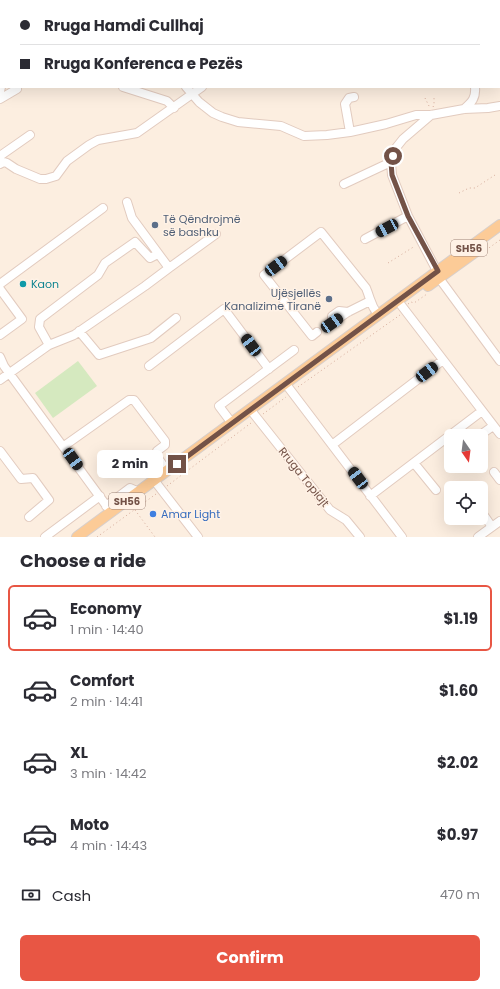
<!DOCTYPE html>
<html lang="en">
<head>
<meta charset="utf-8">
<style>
	body { margin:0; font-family:Poppins,sans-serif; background:#f7f7f7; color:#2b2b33; height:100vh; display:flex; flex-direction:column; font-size:15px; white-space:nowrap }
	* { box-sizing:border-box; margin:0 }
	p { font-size:13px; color:#7c7c81 }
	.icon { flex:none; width:22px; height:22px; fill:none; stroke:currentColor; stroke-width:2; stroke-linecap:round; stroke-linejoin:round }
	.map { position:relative; height:537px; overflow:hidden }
	.details { display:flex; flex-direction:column; background:#fff; flex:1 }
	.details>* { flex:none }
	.banner { position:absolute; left:0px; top:0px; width:500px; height:88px; box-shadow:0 4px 16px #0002; display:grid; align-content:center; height:88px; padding:0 20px; background:#fff }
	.needle { width:26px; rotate:166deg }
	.fabs { position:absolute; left:444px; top:429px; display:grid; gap:8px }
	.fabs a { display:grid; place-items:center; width:44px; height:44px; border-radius:6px; background:#fff; box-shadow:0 4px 16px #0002; font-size:20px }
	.end { position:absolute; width:18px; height:18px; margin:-9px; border:5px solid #735247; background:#fff; box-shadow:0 0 0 2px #fff }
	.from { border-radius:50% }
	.bubble { position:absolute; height:28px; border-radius:6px; background:#fff; box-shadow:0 4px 16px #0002; font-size:13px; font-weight:700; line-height:28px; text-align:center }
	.car { position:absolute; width:12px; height:24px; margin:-12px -6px; border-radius:5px; box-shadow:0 0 3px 1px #0007; background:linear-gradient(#222 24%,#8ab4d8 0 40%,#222 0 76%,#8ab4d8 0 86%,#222 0) }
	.banner b { display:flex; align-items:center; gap:14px; height:38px; font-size:15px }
	.banner b+b { border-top:1px solid #e1e1e2 }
	.banner i { width:10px; height:10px; background:#2b2b33 }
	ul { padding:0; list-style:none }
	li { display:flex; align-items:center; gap:12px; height:66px; margin:0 8px 6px; padding:0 12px; border:2px solid transparent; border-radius:6px }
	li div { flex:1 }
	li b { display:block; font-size:15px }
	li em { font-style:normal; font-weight:700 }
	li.on { border-color:#e85644 }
	li>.icon { width:36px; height:36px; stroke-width:1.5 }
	h2 { padding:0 20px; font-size:18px; line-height:48px }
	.pay { display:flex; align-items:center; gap:10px; height:44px; padding:0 20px; font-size:15px }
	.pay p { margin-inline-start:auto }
	.button { display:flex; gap:8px; margin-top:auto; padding:8px 20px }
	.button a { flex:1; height:46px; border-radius:6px; background:#e85644; color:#fff; font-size:16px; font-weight:700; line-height:46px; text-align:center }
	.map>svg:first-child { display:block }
</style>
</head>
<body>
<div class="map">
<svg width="500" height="537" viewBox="0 0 500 537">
	<rect width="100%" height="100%" fill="#fceee0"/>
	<path fill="#d5e9bf" d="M78 361 97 386 53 418 35 393Z"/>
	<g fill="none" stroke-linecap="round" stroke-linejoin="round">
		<g stroke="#e2cbbf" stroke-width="10">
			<path id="minor" d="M5 0V1
				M184 1V0
				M415 1 416 0
				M0 31 1 23
				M499 61H500
				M0 65 1 67
				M123 87 167 101 174 108
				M186 87 199 102 213 113 222 117 238 122 281 126 304 136 327 135 350 132 386 124 416 115H431L464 109 488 108 500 106
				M0 91 1 87
				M0 99 17 89
				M464 109C472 102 476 98 475 87
				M431 115 403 139 395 149 391 162 392 175 408 216 437 271
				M350 132 345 104 349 98 354 97
				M0 156 30 135
				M0 164 4 162 7 163 16 169 40 179H46L56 176 67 161 89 145 98 140 137 133 202 87
				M344 184 391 162
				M365 239 408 216
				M169 268 216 234
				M439 278 500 361
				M0 284 103 208
				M0 289 22 319 0 335
				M401 305 500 434
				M348 312 339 311 332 316V323L348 312 370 301
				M79 331 99 355 151 338 176 318
				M317 332 312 336 264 275 321 232 366 288C371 300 370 304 378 315
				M49 345 39 327 40 319 98 275 105 263 135 242 150 258 158 254
				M0 357 4 366 111 512
				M149 366 224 309 269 369
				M0 380 49 345 74 335 145 286 169 268 132 218 127 202
				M285 383 402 537
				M253 413 330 510 346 520 360 537
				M231 422 219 406 294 350
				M479 436 493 426
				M332 445 443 360
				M64 446 129 400H134L165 441V445L157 451 156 455 167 471
				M0 451 21 479 33 478 49 500 29 517
				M414 463 436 490
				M494 472 500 480
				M157 484 198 537
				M370 496 482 411
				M106 506 130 488 139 492
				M481 511 492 527
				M45 537 100 496
				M478 537 500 521"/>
		</g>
		<g stroke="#d8cfcb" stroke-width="12">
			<path id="major" d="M428 286 478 250
				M77 537 500 225"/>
		</g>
		<path stroke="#d6ac9b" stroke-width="1" stroke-dasharray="1 3" stroke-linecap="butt" d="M425 98 430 108
			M433 107 434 105V96
			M459 193 469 188H475L495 175
			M486 250 500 240
			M388 263 415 246
			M408 304 411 302 414 303 427 294
			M298 387 400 315
			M263 414 286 397
			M167 486 251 423
			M135 510 155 537
			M97 537 156 494"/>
		<use href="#minor" stroke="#fff" stroke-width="8"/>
		<use href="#major" stroke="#fccb97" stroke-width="10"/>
	</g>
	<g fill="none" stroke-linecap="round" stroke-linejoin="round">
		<path stroke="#735247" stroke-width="5" d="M177 464 438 271 408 216 392 175 391 162 393 156"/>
	</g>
	<g fill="#5c6f8a" stroke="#fff2e6" stroke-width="1.5">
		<circle cx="155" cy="225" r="4"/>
		<circle cx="329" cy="299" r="4"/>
	</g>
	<circle fill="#0f9aa8" stroke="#fff2e6" stroke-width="1.5" cx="23" cy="284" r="4"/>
	<circle fill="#3f7fe0" stroke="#fff2e6" stroke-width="1.5" cx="153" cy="514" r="4"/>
	<g text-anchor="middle" stroke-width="3" stroke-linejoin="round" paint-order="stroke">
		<g fill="#fff2e6" stroke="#9d8277" stroke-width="1">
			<rect x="451" y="240" width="36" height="16" rx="3"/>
			<rect x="109" y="493" width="36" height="16" rx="3"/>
		</g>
		<g font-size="10" font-weight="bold" fill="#735247">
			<text x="469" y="252">SH56</text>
			<text x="127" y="505">SH56</text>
		</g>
		<g font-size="11" fill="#4e5e75" stroke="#fff2e6" text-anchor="start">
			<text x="163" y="223">Të Qëndrojmë<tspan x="163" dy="13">së bashku</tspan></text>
			<text x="321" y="297" text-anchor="end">Ujësjellës<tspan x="321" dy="13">Kanalizime Tiranë</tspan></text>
		</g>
		<g font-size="11" fill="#0d838f" stroke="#fff2e6" text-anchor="start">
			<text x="31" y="288">Kaon</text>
		</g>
		<g font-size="11" fill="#735247" stroke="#fff2e6">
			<text transform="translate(304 477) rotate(51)" y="4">Rruga Topiajt</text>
		</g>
		<g font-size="11" fill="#366cbe" stroke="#fff2e6" text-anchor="start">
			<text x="161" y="518">Amar Light</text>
		</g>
	</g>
</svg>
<div class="fabs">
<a><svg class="needle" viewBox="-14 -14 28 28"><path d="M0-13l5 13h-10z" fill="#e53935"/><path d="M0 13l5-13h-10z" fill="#7c7c81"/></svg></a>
<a><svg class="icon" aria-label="locate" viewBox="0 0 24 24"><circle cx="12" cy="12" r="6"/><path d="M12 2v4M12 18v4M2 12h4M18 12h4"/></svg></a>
</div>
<i class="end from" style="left:393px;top:156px"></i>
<i class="end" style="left:177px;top:464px"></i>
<div class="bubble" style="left:97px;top:450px;width:66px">2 min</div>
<i class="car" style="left:387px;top:228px;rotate:242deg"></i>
<i class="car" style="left:276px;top:266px;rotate:53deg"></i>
<i class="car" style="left:332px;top:323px;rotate:55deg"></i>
<i class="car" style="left:251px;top:345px;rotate:323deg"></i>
<i class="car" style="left:427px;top:372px;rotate:52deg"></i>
<i class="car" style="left:73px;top:459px;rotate:144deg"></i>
<i class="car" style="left:358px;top:478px;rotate:323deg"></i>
<div class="banner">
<b><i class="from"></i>Rruga Hamdi Cullhaj</b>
<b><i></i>Rruga Konferenca e Pezës</b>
</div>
</div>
<section class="details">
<h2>Choose a ride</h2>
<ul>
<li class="on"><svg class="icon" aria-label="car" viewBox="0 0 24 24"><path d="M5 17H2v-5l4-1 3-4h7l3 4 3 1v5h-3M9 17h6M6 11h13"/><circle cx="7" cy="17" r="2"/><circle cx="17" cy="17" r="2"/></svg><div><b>Economy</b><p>1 min · 14:40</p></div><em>$1.19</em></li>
<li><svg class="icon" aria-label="car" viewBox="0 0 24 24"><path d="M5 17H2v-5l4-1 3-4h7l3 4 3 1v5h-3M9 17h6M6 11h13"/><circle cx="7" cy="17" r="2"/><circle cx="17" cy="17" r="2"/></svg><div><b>Comfort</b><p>2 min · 14:41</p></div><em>$1.60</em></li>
<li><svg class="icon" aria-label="car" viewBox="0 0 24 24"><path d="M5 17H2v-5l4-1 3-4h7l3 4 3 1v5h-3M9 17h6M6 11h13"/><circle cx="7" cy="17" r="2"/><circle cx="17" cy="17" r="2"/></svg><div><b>XL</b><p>3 min · 14:42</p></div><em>$2.02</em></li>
<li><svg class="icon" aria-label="car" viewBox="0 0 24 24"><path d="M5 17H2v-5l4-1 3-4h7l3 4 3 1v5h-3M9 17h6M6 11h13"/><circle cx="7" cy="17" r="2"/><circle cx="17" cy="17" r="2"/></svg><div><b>Moto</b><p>4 min · 14:43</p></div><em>$0.97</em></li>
</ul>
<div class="pay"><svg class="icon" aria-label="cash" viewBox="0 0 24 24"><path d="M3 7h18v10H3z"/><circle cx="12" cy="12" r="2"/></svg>Cash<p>470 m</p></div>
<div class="button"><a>Confirm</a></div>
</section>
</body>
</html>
